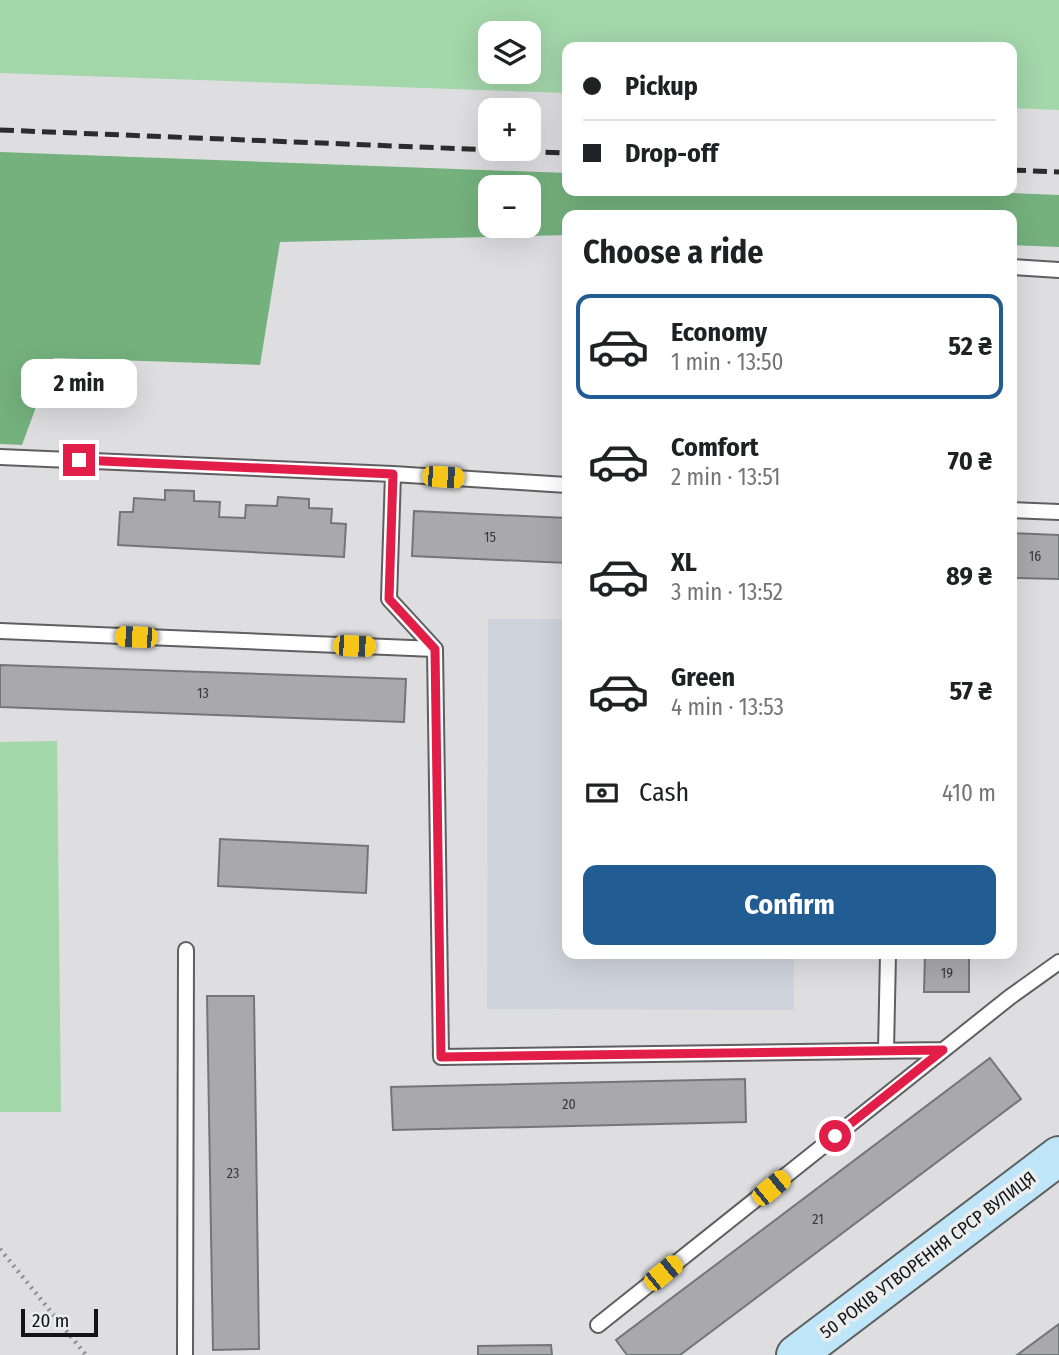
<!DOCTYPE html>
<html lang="en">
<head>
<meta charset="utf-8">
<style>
	body { margin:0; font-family:"Fira Sans Condensed",sans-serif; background:#f2f2f2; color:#202124; height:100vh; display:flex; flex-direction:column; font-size:26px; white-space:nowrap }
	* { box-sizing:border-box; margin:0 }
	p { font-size:23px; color:#757577 }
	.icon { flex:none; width:38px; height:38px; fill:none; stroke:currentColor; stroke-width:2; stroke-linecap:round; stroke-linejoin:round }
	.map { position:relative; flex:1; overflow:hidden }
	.details { position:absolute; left:562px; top:210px; width:455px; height:749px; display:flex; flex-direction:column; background:#fff; border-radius:14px; box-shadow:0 7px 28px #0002 }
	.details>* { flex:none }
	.guide { position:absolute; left:562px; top:42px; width:455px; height:154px; border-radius:14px; box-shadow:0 7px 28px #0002; display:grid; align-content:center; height:154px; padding:0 21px; background:#fff }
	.fabs { position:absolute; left:478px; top:21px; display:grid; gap:14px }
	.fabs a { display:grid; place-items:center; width:63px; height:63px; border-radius:14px; background:#fff; box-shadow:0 7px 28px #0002; font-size:35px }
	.scale { position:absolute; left:21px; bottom:18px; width:77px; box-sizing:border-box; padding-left:7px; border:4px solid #131313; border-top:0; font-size:19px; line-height:24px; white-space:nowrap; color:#131313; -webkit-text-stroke:5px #ebeced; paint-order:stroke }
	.end { position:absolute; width:32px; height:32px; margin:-16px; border:9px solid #e11d48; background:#fff; box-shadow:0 0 0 4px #fff }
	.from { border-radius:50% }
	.bubble { position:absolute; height:49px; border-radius:14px; background:#fff; box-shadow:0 7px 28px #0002; font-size:23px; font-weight:700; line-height:49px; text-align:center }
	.car { position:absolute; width:21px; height:42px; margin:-21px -10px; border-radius:9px; box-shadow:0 0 5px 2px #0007; background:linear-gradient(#f5c518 24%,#345 0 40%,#f5c518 0 76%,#345 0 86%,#f5c518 0) }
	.guide b { display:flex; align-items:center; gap:24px; height:66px; font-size:26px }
	.guide b+b { border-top:2px solid #e0e0e0 }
	.guide i { width:18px; height:18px; background:#202124 }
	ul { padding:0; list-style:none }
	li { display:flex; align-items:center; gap:21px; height:105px; margin:0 14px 10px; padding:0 7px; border:4px solid transparent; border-radius:14px }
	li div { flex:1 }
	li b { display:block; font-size:26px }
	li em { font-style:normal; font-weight:700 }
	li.selected { border-color:#215c93 }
	li>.icon { width:63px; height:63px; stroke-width:1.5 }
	h2 { padding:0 21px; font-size:32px; line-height:84px }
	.pay { display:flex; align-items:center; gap:18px; height:77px; padding:0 21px; font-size:26px }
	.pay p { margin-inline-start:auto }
	.button { display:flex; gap:14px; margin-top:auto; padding:14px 21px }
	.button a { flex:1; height:80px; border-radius:14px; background:#215c93; color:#fff; font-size:28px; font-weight:700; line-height:80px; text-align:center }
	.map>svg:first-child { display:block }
</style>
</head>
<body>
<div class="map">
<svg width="1059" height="1355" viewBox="0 0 1059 1355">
	<rect width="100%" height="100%" fill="#dedee0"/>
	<path fill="#cfd3db" d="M488 619H567V954H794V1010L487 1009Z"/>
	<path fill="#a3d6a9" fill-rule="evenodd" d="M0 0H1059V110L1012 108V47H567V93L0 73ZM490 33H528V72H490Z
		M57 741 61 1112H0V742Z"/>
	<path fill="#74b17d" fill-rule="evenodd" d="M0 152 567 173V191H967L1059 195V247L1012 245V215H567V235L280 242 260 365 54 358 22 445 0 444ZM490 187H528V226H490Z"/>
	<path fill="#a9a9ab" stroke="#747576" stroke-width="2" d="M165 490 194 491V501L220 502 219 517 245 518 246 505 277 506 278 497 309 499V508L332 509 331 523 346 524 344 557 118 545 120 512H133L134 498 165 500Z
		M414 511 567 518V563L412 556Z
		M1012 533 1059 535V579L1012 578Z
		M0 665 406 679 404 722 0 707Z
		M220 839 368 846 366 893 218 886Z
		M925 954H969V992H924Z
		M207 996H254L259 1349 213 1350Z
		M990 1058 1021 1099 680 1355H627L616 1340Z
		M745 1079 746 1122 393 1130 391 1087Z
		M1059 1324V1355H1017Z
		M551 1345 552 1355H478V1346Z"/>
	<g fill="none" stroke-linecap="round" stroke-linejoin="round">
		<g stroke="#5e5f60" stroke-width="18">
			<path id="lane" d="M1012 267 1059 270
				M0 457 393 474 389 599 435 649
				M393 474 567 485
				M1012 510 1059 512
				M0 631 435 649 441 1057 943 1050
				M886 1051 888 954
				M598 1325 1010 997 1059 962
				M185 1355 186 950"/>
		</g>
		<g stroke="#5e5f60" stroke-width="42">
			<path id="secondary" d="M796 1355 1059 1156"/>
		</g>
		<path stroke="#8f8f90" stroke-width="4.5" stroke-dasharray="2 5" stroke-linecap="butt" d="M0 1249 86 1355"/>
		<use href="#lane" stroke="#fff" stroke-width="14"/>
		<use href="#secondary" stroke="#bfe6f8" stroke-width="38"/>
		<path stroke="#2c2c2c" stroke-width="5" stroke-dasharray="14 7" stroke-linecap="butt" d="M0 130 567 153
			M1012 170 1059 172"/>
	</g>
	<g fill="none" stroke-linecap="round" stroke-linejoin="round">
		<path stroke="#e11d48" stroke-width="9" d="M79 460 393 474 389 599 435 649 441 1057 943 1050 835 1136"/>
	</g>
	<g text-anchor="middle" stroke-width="7" stroke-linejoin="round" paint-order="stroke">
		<g font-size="14" fill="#383839">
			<text x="490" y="542">15</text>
			<text x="1035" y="561">16</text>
			<text x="203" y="698">13</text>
			<text x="947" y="978">19</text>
			<text x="569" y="1109">20</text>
			<text x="233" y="1178">23</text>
			<text x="818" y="1224">21</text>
		</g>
		<g font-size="18" fill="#131313" stroke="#ebeced">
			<text transform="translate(928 1255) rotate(-37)" y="6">50 РОКІВ УТВОРЕННЯ СРСР ВУЛИЦЯ</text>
		</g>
	</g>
</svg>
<div class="fabs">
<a><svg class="icon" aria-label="layers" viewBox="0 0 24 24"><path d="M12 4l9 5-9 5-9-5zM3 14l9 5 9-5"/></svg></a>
<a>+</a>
<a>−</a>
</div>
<div class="scale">20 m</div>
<i class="end from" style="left:835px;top:1136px"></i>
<i class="end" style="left:79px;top:460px"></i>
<div class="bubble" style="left:21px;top:359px;width:116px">2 min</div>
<i class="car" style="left:443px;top:477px;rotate:94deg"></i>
<i class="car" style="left:136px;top:637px;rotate:272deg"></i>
<i class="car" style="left:354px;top:646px;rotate:92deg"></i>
<i class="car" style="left:771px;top:1188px;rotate:51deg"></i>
<i class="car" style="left:663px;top:1273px;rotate:51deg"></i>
<div class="guide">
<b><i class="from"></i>Pickup</b>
<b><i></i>Drop-off</b>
</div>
<section class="details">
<h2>Choose a ride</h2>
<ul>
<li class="selected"><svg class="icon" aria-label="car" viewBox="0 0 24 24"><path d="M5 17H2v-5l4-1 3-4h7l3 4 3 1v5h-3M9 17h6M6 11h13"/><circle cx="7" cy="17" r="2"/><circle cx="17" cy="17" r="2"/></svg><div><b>Economy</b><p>1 min · 13:50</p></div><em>52 ₴</em></li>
<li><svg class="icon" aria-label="car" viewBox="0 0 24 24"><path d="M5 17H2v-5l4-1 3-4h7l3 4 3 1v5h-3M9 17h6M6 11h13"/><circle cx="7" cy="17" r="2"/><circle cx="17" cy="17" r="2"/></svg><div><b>Comfort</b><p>2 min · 13:51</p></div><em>70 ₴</em></li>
<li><svg class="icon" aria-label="car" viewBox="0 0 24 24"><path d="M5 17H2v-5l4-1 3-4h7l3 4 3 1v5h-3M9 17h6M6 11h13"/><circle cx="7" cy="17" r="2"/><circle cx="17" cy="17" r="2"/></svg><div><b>XL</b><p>3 min · 13:52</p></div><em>89 ₴</em></li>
<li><svg class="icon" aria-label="car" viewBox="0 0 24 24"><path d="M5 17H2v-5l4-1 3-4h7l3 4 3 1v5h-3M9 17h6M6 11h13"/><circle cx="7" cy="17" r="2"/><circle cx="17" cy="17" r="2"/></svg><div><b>Green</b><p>4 min · 13:53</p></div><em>57 ₴</em></li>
</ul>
<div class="pay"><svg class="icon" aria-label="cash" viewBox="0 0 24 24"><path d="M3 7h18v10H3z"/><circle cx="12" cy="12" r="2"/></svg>Cash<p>410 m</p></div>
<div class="button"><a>Confirm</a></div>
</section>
</div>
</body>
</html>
